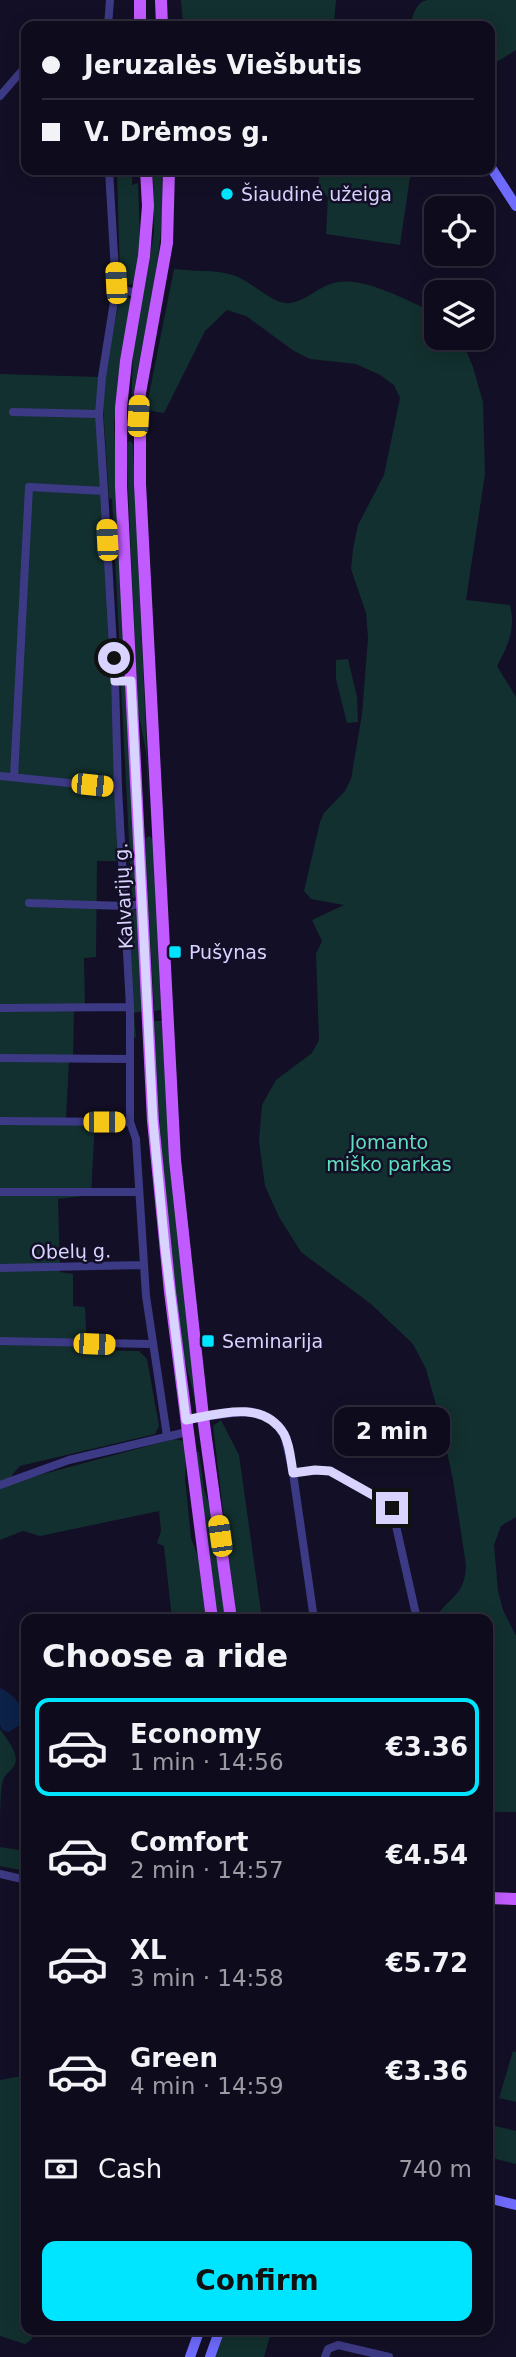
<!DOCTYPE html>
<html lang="en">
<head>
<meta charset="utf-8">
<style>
	body { margin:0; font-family:"DejaVu Sans",sans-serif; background:#171425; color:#f1f3f6; height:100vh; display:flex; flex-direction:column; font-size:26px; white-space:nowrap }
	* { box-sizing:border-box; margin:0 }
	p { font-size:23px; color:#9b9ba3 }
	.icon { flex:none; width:38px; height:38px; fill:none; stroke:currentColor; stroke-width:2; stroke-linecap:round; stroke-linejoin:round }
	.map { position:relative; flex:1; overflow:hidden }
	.details { position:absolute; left:21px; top:1614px; width:472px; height:721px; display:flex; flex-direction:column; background:#0e0b1c; border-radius:14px; box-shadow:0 4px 18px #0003,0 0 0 2px #2e2b3b }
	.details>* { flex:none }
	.banner { position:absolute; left:21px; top:21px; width:474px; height:154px; border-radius:14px; box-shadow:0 4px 18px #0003,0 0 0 2px #2e2b3b; display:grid; align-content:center; height:154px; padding:0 21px; background:#0e0b1c }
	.fabs { position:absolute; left:424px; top:196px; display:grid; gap:14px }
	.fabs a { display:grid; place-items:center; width:70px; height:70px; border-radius:14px; background:#0e0b1c; box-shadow:0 4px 18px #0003,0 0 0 2px #2e2b3b; font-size:35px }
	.end { position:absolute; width:32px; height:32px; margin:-16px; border:9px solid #d9d4ff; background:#111; box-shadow:0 0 0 4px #111 }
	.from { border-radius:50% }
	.bubble { position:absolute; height:49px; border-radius:14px; background:#0e0b1c; box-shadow:0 4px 18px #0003,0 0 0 2px #2e2b3b; font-size:23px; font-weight:600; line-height:49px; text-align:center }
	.car { position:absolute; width:21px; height:42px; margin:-21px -10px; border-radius:9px; box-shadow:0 0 5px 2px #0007; background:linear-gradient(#f5c518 24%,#345 0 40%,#f5c518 0 76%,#345 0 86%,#f5c518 0) }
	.banner b { display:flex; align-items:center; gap:24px; height:66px; font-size:26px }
	.banner b+b { border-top:2px solid #2e2b3b }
	.banner i { width:18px; height:18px; background:#f1f3f6 }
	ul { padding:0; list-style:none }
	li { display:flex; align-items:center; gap:21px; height:98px; margin:0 14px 10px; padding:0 7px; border:4px solid transparent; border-radius:14px }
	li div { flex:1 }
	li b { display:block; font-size:26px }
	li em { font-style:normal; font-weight:600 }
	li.active { border-color:#00e5ff }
	li>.icon { width:63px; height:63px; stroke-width:1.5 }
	h2 { padding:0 21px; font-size:32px; line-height:84px }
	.pay { display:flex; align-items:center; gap:18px; height:77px; padding:0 21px; font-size:26px }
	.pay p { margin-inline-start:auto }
	.primary-button { display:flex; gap:14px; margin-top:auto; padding:14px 21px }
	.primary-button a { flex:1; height:80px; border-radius:14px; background:#00e5ff; color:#111; font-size:28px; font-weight:600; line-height:80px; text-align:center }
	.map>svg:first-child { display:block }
</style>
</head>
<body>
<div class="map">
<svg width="516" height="2357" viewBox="0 0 516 2357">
	<rect width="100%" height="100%" fill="#130f26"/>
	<path fill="#12302f" d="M181 0H336L334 23 346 26H208L183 23Z
		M427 0H516V50L490 66V26H409C414 15 415 3 427 0Z
		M117 170H132V185L138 183 140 240 135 283 126 286 120 279Z
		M153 170H161L162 178C166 259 141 335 131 414L133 351 154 233Z
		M320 170H389L410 177 400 245 326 234 328 197 318 188Z
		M174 269C194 272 214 269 233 275 251 281 269 301 285 303 302 305 317 287 334 283 363 275 409 302 436 313V338H461L473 367 483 402 485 474 466 600 510 605C516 628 508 646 497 666L516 697V1517L501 1526 494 1545 498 1591 503 1610 516 1636V1812H493V1808H488V1619H435C447 1597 465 1598 466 1565L453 1480 440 1419 426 1369 413 1344 371 1304 301 1252 279 1217 265 1186 259 1141 262 1105 276 1080 312 1053 319 1040 316 954 322 941 312 920 344 905 311 899 304 891 320 822 324 813 345 791 351 779 362 714 368 638 366 613 351 569 353 549 358 525 384 475 400 398 394 385 380 375 356 364 310 359 294 351 246 316 227 310 205 331 164 413 146 410Z
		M125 294 131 299 118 377 114 425 126 671 123 674H121L112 499 109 498 103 406 105 369 120 297Z
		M0 374 99 377 113 738 121 861H97L96 957 84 958 85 1010 74 1011 73 1061H69L66 1118 95 1120 91 1195 58 1199 60 1272 73 1274V1306L85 1307 87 1350 139 1351 147 1359 159 1426 155 1434 20 1466 12 1475 17 1481 174 1439 184 1441 186 1456 185 1478 191 1538 200 1562 207 1619H172L164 1546 157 1543 161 1531 159 1511 40 1536 23 1531 0 1540Z
		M130 441 133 444 150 822 146 752 138 710 126 443Z
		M348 659 357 697 358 722 347 723 336 679V660Z
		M121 685 125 686 137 896 132 899Z
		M149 836 153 839 161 1010 154 1011 145 839Z
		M131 909 138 911 143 1011 134 1013 136 1038 133 1036 128 912Z
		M154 1021H162L170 1165 198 1403H195C193 1386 186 1369 183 1351 165 1242 160 1131 154 1021Z
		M221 1420 239 1455 262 1619H236L213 1426Z
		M196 1452H199L204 1490 211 1509 226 1619H218Z
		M0 1729C6 1739 21 1754 14 1766 11 1771 6 1773 3 1780 0 1790 1 1804 0 1815Z
		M0 1847 26 1851V1871L0 1866Z
		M513 2051 516 2052V2102L499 2098Z
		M16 2077H26V2329H37L31 2340 25 2344 0 2336V2080Z
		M491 2125 516 2131V2164L488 2157V2135Z
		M225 2329H272L264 2357H215Z"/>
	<path fill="#0c2248" d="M0 1688C15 1695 25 1707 21 1724L9 1732 2 1730 0 1725Z"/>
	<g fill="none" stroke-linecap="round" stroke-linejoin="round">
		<path stroke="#3d3a85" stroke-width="8" d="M87 26 108 24
			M108 26 110 0
			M0 96 26 66
			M116 289 138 293
			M13 412 99 414 102 377 116 289 109 170
			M104 491 115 681
			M0 776 118 788 115 681H131
			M14 777 29 487 104 491 99 414
			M118 788 130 1007V1122L136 1139 146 1296 167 1436
			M29 903 125 906 143 904
			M0 1008 130 1007
			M0 1058 129 1059
			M0 1121 130 1122
			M0 1192H138
			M0 1268 143 1265
			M0 1341 151 1344
			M203 1417 241 1412 260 1414 272 1420 284 1434 293 1473 314 1619
			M293 1473 315 1470 330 1471 387 1503 392 1508 417 1619
			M0 1485 69 1460 187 1432
			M0 1874 26 1880
			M325 2357 328 2349 338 2345 389 2357"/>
		<path stroke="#6f6bff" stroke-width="10" d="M490 166 516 206
			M488 2198 516 2205
			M190 2357 200 2329
			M210 2357 220 2329"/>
		<path stroke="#c25bff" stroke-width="12" d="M140 0V26
			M161 0 162 26
			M146 170 148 206 144 256 126 361 121 408V486L153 1121 170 1292 212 1619
			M169 170 167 243 140 393V484L175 1160 203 1417 231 1619
			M488 1898 516 1899"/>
	</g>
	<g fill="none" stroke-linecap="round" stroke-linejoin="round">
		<path stroke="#d9d4ff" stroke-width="9" d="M114 658 115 681H131L153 1121 165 1248 186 1420C218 1414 263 1399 284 1434 290 1445 291 1461 293 1473L315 1470 330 1471 387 1503 392 1508"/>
	</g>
	<g fill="#00e5ff" stroke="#130f26" stroke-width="2.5">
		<circle cx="227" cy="194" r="7"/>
		<rect x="168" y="945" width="14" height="14" rx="3.5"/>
		<rect x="201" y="1334" width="14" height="14" rx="3.5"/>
	</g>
	<g text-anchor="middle" stroke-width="5" stroke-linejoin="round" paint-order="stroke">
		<g font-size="19" fill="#d9d4ff" stroke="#130f26" text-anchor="start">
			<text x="241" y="201">Šiaudinė užeiga</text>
			<text x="189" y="959">Pušynas</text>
			<text x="222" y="1348">Seminarija</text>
		</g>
		<g font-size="19" fill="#d9d4ff" stroke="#130f26">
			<text transform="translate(123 896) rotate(-93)" y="7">Kalvarijų g.</text>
			<text transform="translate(71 1251) rotate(-1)" y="7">Obelų g.</text>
		</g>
		<g font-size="19" fill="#5fe0c0" stroke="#130f26">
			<text x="389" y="1149">Jomanto<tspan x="389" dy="22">miško parkas</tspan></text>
		</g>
	</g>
</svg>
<div class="fabs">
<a><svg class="icon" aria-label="locate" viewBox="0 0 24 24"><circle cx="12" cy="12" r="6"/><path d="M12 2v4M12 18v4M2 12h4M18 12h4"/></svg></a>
<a><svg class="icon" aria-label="layers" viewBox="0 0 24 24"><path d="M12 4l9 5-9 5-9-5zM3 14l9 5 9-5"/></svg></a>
</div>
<i class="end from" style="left:114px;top:658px"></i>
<i class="end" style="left:392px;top:1508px"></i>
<div class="bubble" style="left:334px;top:1407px;width:116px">2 min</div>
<i class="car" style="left:116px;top:283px;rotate:357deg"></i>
<i class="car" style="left:138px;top:416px;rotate:3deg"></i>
<i class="car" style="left:107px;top:540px;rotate:357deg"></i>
<i class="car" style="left:92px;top:785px;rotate:96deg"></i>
<i class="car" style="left:104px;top:1122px;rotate:90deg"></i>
<i class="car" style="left:94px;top:1344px;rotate:92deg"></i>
<i class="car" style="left:220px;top:1536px;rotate:352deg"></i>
<div class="banner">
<b><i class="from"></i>Jeruzalės Viešbutis</b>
<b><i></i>V. Drėmos g.</b>
</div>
<section class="details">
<h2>Choose a ride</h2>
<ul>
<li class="active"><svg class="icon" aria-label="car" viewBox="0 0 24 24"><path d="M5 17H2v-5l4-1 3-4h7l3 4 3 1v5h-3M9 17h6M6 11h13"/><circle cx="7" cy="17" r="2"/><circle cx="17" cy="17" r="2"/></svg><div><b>Economy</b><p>1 min · 14:56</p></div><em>€3.36</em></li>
<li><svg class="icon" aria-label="car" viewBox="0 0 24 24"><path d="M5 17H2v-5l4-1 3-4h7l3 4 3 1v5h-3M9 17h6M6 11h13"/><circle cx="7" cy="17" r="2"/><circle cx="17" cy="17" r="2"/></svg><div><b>Comfort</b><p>2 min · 14:57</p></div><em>€4.54</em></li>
<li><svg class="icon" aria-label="car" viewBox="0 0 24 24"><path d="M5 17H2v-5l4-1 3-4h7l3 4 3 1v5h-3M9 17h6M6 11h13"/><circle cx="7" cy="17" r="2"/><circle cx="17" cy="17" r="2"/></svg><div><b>XL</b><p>3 min · 14:58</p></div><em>€5.72</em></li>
<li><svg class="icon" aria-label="car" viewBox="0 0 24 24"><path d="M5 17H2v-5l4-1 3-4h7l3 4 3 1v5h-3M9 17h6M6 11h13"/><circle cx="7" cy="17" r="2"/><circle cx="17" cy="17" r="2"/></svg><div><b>Green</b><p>4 min · 14:59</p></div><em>€3.36</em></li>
</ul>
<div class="pay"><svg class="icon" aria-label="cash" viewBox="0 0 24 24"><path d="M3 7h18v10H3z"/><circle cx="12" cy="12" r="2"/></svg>Cash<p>740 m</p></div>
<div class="primary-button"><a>Confirm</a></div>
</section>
</div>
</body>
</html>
